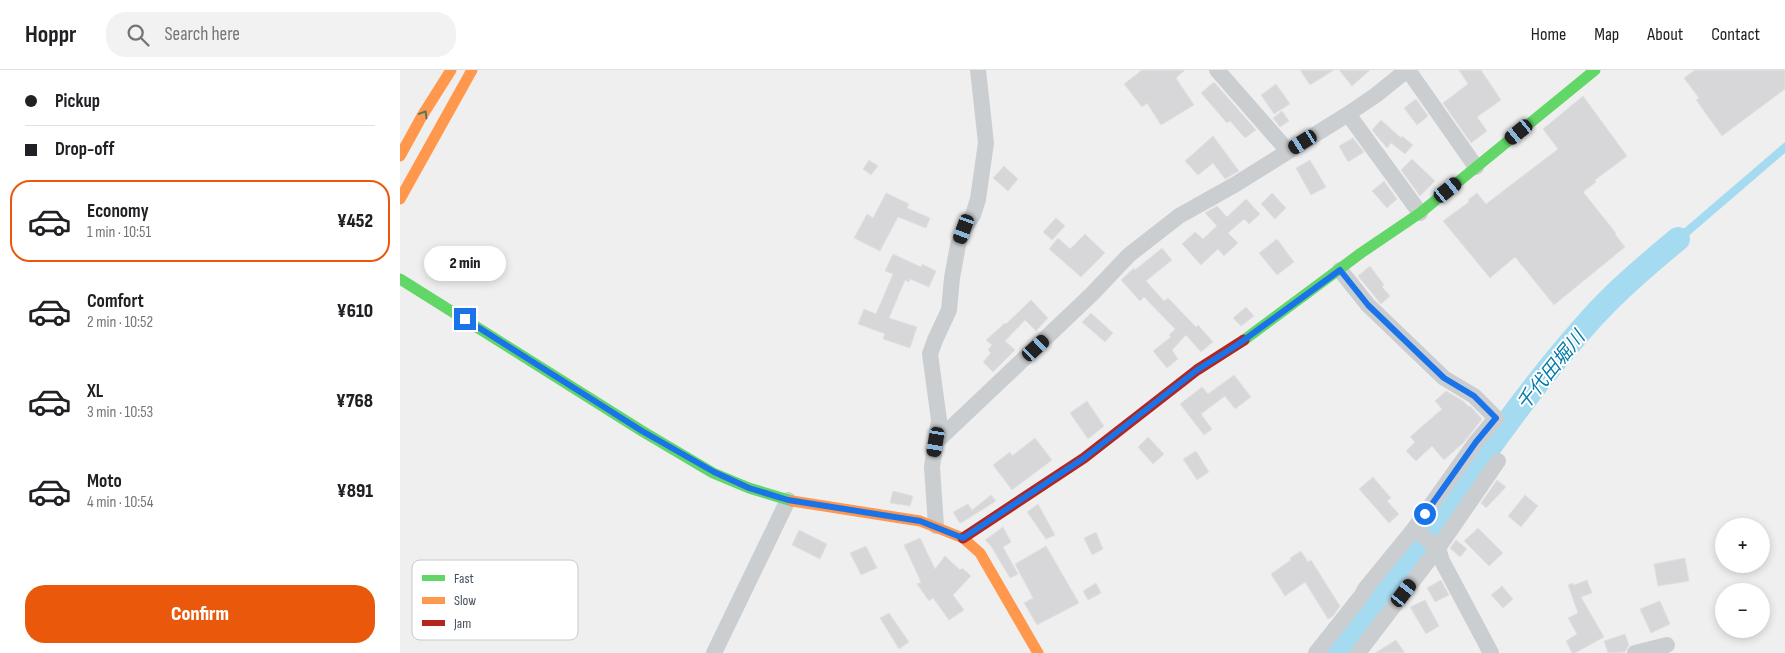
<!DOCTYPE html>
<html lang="en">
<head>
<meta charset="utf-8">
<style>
	body { margin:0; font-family:"Sofia Sans Condensed","Noto Sans JP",sans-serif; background:#f2f2f2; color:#202124; height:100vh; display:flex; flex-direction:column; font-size:19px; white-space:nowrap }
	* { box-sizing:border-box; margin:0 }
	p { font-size:16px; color:#757577 }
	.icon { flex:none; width:28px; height:28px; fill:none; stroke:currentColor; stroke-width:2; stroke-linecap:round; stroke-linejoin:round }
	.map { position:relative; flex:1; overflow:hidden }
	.sheet { display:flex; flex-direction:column; background:#fff; width:400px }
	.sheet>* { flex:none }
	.hud { display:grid; align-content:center; height:110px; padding:0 25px; background:#fff }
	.tools { position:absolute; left:1315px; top:448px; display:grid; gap:10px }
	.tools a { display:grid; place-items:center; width:55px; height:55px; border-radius:50%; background:#fff; box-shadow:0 2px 8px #0003; font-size:25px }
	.end { position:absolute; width:22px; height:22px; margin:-11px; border:6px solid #1a73e8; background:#fff; box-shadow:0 0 0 2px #fff }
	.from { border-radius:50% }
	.bubble { position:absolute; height:35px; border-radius:18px; background:#fff; box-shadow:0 2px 8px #0003; font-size:16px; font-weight:800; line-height:35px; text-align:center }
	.car { position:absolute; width:15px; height:30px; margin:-15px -8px; border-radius:6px; box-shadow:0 0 4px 1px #0007; background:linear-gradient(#222 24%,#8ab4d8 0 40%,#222 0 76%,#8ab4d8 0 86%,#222 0) }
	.hud b { display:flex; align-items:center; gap:18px; height:48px; font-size:19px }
	.hud b+b { border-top:1px solid #e0e0e0 }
	.hud i { width:12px; height:12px; background:#202124 }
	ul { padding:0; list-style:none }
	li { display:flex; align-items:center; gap:15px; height:82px; margin:0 10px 8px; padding:0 15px; border:2px solid transparent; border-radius:20px }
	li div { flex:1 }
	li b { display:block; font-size:19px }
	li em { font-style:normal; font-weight:800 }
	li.selected { border-color:#ea580c }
	li>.icon { width:45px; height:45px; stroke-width:1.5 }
	.action { display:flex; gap:10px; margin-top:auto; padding:10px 25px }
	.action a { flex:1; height:58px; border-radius:20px; background:#ea580c; color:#fff; font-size:20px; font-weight:800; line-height:58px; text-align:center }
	header { display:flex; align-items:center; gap:30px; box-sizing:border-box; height:70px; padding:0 25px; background:#fff; border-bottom:1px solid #e0e0e0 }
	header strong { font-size:24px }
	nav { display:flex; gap:28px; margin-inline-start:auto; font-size:18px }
	.search { width:350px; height:45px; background:#f2f2f2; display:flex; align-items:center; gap:12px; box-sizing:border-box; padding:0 18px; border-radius:20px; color:#757577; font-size:19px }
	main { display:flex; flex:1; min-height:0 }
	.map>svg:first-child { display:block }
</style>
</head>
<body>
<header>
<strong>Hoppr</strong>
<div class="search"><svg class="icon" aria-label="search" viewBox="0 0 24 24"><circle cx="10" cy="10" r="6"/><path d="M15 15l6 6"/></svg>Search here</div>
<nav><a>Home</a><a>Map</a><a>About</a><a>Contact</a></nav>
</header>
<main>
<section class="sheet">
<div class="hud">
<b><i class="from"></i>Pickup</b>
<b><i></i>Drop-off</b>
</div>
<ul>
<li class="selected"><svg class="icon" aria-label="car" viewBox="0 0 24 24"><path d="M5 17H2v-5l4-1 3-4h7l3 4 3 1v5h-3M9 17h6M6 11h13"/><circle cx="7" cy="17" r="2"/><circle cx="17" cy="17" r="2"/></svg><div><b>Economy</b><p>1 min · 10:51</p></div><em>¥452</em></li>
<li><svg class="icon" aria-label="car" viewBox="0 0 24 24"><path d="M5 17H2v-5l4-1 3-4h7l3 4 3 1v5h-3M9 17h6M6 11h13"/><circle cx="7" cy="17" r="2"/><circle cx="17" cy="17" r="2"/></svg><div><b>Comfort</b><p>2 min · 10:52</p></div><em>¥610</em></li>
<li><svg class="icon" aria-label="car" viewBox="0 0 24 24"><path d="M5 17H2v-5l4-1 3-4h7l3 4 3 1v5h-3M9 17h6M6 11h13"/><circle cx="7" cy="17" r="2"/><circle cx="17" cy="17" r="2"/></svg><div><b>XL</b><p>3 min · 10:53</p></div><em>¥768</em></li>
<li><svg class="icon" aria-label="car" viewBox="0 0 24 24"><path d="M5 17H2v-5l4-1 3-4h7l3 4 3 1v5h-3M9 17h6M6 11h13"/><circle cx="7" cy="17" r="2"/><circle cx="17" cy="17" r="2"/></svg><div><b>Moto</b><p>4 min · 10:54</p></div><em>¥891</em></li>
</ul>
<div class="action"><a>Confirm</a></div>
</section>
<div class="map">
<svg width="1385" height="583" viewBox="0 0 1385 583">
	<rect width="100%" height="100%" fill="#f0efef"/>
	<path fill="#a5dbf0" d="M1385 72V83L1257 193 1252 186Z"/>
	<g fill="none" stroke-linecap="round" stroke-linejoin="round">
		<path stroke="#a5dbf0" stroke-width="24" d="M936 583C1027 476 1097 353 1191 249 1217 220 1248 194 1278 169"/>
	</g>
	<path fill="#d7d7d9" stroke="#e1e1e2" d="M742 0H785L776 8 794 35 761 55 747 33 742 37 724 14Z
		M900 0H934L910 15Z
		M939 0H970L952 16Z
		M1059 0H1081L1101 30 1077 47 1087 61 1071 73 1043 33 1068 14Z
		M1295 0H1385V19L1322 66 1296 30 1299 28 1284 8Z
		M814 12 856 60 845 68 830 51 827 53 801 23Z
		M876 14 890 34 874 44 861 25Z
		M1183 26 1227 86 1195 110 1196 112 1183 122 1216 163 1215 164 1225 177 1154 235 1115 187 1090 208 1043 151 1069 132 1068 130 1077 123 1086 134 1158 79 1143 59Z
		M1016 29 1028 46 1017 55 1004 38Z
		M882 41 889 51 880 57 873 48Z
		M981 50 1001 68 1002 66 1013 75 1005 84 991 73 987 78 972 60Z
		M813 66 839 101 825 109 813 93 798 105 785 91Z
		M953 68 964 82 948 92 939 76Z
		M1012 89 1035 111 1020 126 1001 100Z
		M469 90 478 96 471 105 463 99Z
		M910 90 926 117 911 125 896 98Z
		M604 96 618 109 608 121 593 108Z
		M984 111 997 129 987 138 972 121Z
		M486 123 509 134 507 138 530 148 526 158 498 147 480 181 454 168 467 144 473 148Z
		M872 123 886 138 875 149 861 134Z
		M846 129 860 144 849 154 844 149 828 163 838 173 824 186 818 179 801 195 782 174 795 162 803 169 817 156 805 143 817 136 827 147Z
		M656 148 665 156 652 170 643 162Z
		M685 164 705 183 681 207 649 179 658 168 670 179Z
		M877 169 894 192 877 205 859 183Z
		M762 178 772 190 746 211 764 231 768 228 796 257 798 255 813 272 801 282 786 265 772 280 778 289 767 298 753 281 771 267 769 265 775 259 744 227 740 231 721 210 734 198 735 200Z
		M493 184 521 197 522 194 536 201 529 217 510 209 509 212 505 210 489 248 517 257 510 278 483 269 485 264 458 254 464 239 476 244 493 204 485 201Z
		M970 196 984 215 982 217 990 226 981 234 958 206Z
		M631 230 648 248 636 261 625 250 605 271 615 280 593 302 583 292 591 283 588 280 592 275 586 270 605 253 606 254Z
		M846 237 854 246 841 256 833 248Z
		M691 243 713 263 705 272 682 252Z
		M834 305 851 327 835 339 825 326 801 344 812 359 804 365 780 334 802 317 808 324Z
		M1046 321 1063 331 1069 337 1070 336 1082 349 1064 372 1044 390 1032 376 1016 391 1006 381 1015 372 1010 367 1042 339 1035 331Z
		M687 331 704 356 688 369 670 343Z
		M748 367 764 384 753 394 738 377Z
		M635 368 652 390 612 420 593 395 610 382 612 386Z
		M796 381 809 402 797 410 783 389Z
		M973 407 991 428 987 431 999 444 989 453 959 419Z
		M1097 410 1106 417 1086 438 1081 433Z
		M493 421 513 426 510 436 490 433Z
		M591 425 596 431 561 453 559 452 553 442 568 434 572 440Z
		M1125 425 1138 436 1121 457 1108 446Z
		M638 434 655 465 646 469 627 442Z
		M603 457 611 472 603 477 618 504 610 508 591 476 585 470Z
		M1078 458 1103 483 1089 496 1064 471Z
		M399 460 427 474 420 489 392 475Z
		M696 462 703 479 692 485 684 468Z
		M520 468 535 499 545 486 560 500 562 498 571 506 553 525 564 540 549 550 533 528 529 531 517 514 521 512 504 475Z
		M1056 470 1067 479 1060 487 1050 478Z
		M466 476 477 498 461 505 450 483Z
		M646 476 679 533 637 555 624 533 633 528 615 494Z
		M901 481 908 492 911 490 940 536 933 546 928 549 905 512 885 526 871 504 891 490 890 488Z
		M1285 488 1289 511 1258 516 1254 494Z
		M1041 510 1049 525 1035 532 1027 518Z
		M1187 510 1192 523 1181 527 1204 567 1175 583H1172L1166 571 1177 564 1168 548 1178 543 1168 515 1173 513 1174 515Z
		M696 513 701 523 688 530 683 521Z
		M1102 516 1113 529 1103 538 1091 525Z
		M1025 530 1039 556 1026 564 1010 537Z
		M1260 531 1270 554 1251 563 1240 539Z
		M489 543 509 572 499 579 480 548Z
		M1225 564 1229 575 1225 582 1208 583 1204 571Z
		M996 570 1005 583H975Z"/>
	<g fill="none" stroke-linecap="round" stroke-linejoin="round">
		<path stroke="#cbced0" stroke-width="16" d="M817 0 888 81
			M1008 0 1076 97
			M948 44 1020 143
			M536 372 692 224 729 185 779 146 836 114 948 44 976 25 1007 0
			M536 456 532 397 539 350 530 284 535 270 549 240 552 208 558 175 564 159 573 145 578 129 586 73 578 0
			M1014 459 1038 478 1042 491 1091 583
			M314 583 388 430
			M916 583 962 525 965 519 1014 459 1076 372 1096 348 1074 326 1044 308 968 235 940 200
			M958 583 1038 478 1098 391
			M1235 583 1267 575"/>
		<path stroke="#63d668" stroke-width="11" d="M0 209 242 361 313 403 349 418 392 431
			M844 270 961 183 1020 143 1195 0"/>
		<path stroke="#ff974d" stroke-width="11" d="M0 86 22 46 51 0
			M0 129 72 0
			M392 431 520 451 563 468 580 483 638 583"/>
		<path stroke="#b3261e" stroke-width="11" d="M563 468 684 388 797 300 844 270"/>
	</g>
	<defs><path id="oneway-chevron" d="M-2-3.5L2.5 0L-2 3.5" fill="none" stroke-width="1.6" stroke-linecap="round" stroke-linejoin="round" transform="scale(1.25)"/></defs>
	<use stroke="#4e7860" href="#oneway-chevron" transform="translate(24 44) rotate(-59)"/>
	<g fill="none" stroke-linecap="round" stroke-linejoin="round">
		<path stroke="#1a73e8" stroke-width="6" d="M65 249 242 361 314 402 349 418 388 430 520 451 563 468 684 388 797 300 837 275 940 200 968 235 1044 308 1074 326 1096 348 1076 372 1025 444"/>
	</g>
	<g text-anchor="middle" stroke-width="4" stroke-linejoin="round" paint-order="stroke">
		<g font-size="19" font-style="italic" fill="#067ba8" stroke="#fff">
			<text transform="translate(1150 300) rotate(-51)" y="7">千代田堀川</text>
		</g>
	</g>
	<rect x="12" y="490" width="166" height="80" rx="8" fill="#fff" stroke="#c7cace" stroke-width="1"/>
	<rect x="22" y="505" width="23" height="6" fill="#63d668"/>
	<rect x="22" y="527" width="23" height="7" fill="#ff974d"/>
	<rect x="22" y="550" width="23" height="6" fill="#b3261e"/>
	<g font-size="14" fill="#45505d">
		<text x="54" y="513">Fast</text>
		<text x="54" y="535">Slow</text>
		<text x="54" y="558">Jam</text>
	</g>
</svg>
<div class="tools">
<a>+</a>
<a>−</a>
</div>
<i class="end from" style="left:1025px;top:444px"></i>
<i class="end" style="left:65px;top:249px"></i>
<div class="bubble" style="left:24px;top:176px;width:82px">2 min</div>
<i class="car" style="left:1119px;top:62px;rotate:231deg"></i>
<i class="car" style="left:903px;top:72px;rotate:238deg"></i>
<i class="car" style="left:1048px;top:120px;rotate:51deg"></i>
<i class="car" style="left:564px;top:159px;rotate:200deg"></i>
<i class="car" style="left:636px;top:278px;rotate:47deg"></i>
<i class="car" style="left:536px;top:372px;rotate:190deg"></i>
<i class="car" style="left:1004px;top:523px;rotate:37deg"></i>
</div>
</main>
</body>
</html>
